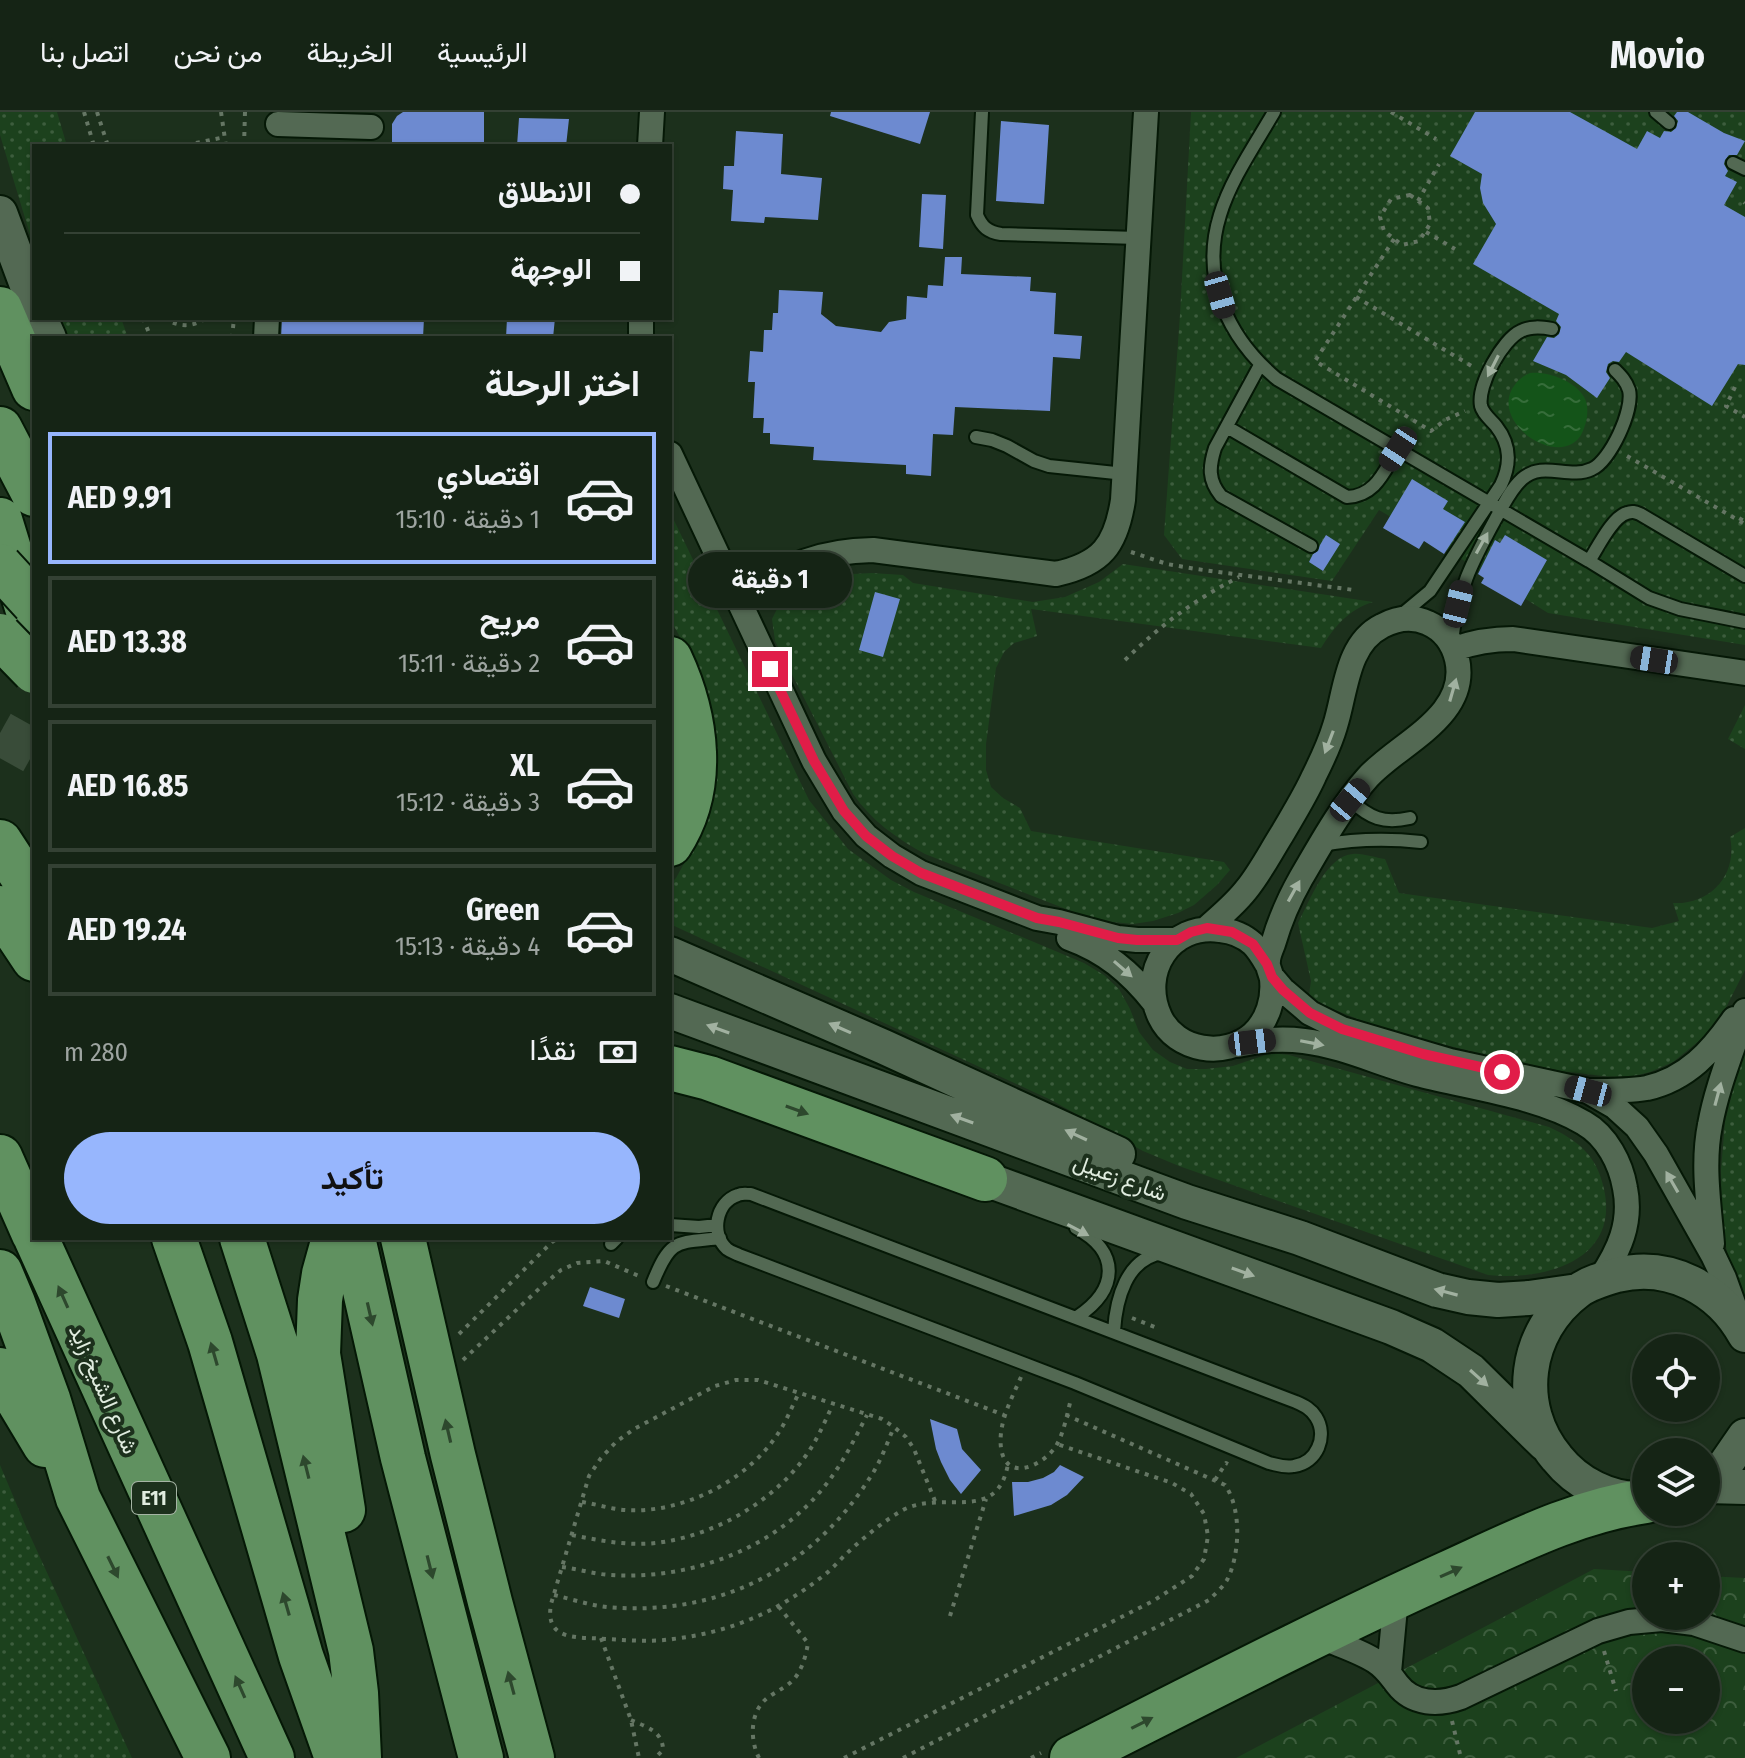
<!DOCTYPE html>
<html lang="ar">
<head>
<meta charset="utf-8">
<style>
	body { margin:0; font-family:"Fira Sans Condensed",Vazirmatn,sans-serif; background:#223022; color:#f1f3f6; direction:rtl; height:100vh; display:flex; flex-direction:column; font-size:30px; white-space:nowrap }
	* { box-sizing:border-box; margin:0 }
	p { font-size:26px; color:#9da4a0 }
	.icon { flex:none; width:44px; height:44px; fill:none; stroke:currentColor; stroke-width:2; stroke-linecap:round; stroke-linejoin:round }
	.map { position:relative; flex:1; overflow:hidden; direction:ltr }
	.panel { position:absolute; left:32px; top:224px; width:640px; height:904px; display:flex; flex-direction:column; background:#152415; border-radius:0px; box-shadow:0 2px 6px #0004,0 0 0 2px #344134; direction:rtl }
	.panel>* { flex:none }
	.top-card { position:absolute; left:32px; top:32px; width:640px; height:176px; border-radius:0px; box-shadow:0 2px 6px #0004,0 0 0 2px #344134; direction:rtl; display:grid; align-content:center; height:176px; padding:0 32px; background:#152415 }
	.controls { position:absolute; left:1632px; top:1222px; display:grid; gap:16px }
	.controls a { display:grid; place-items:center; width:88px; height:88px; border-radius:50%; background:#152415; box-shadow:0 2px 6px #0004,0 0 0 2px #344134; font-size:40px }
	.end { position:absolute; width:36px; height:36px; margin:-18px; border:10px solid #e11d48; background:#fff; box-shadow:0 0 0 4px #fff }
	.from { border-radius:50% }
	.bubble { position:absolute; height:56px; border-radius:28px; background:#152415; box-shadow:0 2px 6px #0004,0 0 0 2px #344134; font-size:26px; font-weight:700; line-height:56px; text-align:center; direction:rtl }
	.car { position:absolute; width:24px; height:48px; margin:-24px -12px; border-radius:10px; box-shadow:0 0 6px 2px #0007; background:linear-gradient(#222 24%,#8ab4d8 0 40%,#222 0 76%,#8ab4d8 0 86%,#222 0) }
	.top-card b { display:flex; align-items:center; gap:28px; height:76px; font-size:30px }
	.top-card b+b { border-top:2px solid #344134 }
	.top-card i { width:20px; height:20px; background:#f1f3f6 }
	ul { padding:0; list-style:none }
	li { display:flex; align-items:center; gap:24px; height:132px; margin:0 16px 12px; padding:0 16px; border:4px solid #344134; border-radius:0px }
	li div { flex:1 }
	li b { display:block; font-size:30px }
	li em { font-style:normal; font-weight:700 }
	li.on { border-color:#97b6fd }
	li>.icon { width:72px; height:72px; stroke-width:1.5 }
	h2 { padding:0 32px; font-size:36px; line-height:96px }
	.pay { display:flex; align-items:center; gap:20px; height:88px; padding:0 32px; font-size:30px }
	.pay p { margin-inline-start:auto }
	.button { display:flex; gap:16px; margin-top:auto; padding:16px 32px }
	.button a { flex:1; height:92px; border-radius:48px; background:#97b6fd; color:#111; font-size:32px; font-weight:700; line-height:92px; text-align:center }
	header { display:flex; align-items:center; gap:48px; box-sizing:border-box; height:112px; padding:0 40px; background:#152415; border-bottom:2px solid #344134 }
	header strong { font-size:38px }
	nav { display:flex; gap:44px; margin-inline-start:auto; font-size:28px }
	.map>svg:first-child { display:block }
</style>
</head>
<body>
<header>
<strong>Movio</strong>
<nav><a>الرئيسية</a><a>الخريطة</a><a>من نحن</a><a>اتصل بنا</a></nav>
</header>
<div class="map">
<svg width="1745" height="1646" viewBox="0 0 1745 1646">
	<defs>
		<pattern id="park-crowns" width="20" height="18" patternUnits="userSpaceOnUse" patternTransform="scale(2)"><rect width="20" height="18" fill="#1c411d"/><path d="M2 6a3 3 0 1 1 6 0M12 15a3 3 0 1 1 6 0" fill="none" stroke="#3d5d3d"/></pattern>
		<pattern id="garden-dots" width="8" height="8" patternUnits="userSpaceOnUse" patternTransform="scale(2)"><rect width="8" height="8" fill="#1c411d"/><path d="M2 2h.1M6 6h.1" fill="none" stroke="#3d5d3d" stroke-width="1.8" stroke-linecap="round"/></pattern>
		<pattern id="water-ripples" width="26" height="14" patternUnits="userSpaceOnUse" patternTransform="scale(2)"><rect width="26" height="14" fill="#145419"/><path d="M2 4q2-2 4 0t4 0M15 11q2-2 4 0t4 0" fill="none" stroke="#366d3a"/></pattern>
	</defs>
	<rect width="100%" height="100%" fill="#1c301c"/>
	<path fill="url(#park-crowns)" fill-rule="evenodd" d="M1594 1457 1646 1460V1504H1706V1464L1745 1466V1646H1236ZM1646 1548H1706V1608H1646Z"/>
	<path fill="url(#garden-dots)" d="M0 0H57L67 34H34V136L0 23Z
		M1191 0H1745V533L1548 501 1455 443 1379 398 1332 469 1182 447 1164 423 1180 203Z
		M59 206H121L128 226H68Z
		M670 400 809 688 848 737 891 768 914 780 1084 851 1104 863 1119 877 1130 897 1139 920 1153 938 1170 950 1187 957H1206L1233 954 1271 941 1289 943 1549 1015C1579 1029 1597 1044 1604 1077 1620 1149 1544 1169 1488 1163L1179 1054 1143 1039 1051 988 670 812V772L676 766 705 713 715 657 690 543 670 507Z
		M1123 452 1373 490C1348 498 1335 514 1321 536L1031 497 1037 524 1014 531 1004 540 996 556 986 632V658L991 675 1003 686 1020 696 1031 719 1224 750 1230 758 1217 773 1194 793 1178 801 1153 809 1133 812 1094 808 925 742C896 726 872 709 853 682L775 529 772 507 783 485 802 473 833 463 872 461 903 463 913 471 1033 490 1065 485 1099 470Z
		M1745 593V637L1728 627Z
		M1745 716V858L1716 915 1673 950 1650 960 1630 965 1602 964 1561 959 1479 941 1429 929 1368 911 1325 894 1309 883 1311 869 1298 811C1309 791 1326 743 1353 742 1363 741 1375 746 1385 747L1399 781 1652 816 1679 809 1673 791C1711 793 1738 762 1730 725Z
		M1745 930V1189L1729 1150 1722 1113 1721 1058 1725 1010Z
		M0 1353 27 1417 132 1646H0Z"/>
	<path fill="url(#water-ripples)" d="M1530 261C1548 259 1575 269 1584 285 1590 295 1587 311 1582 321 1564 358 1492 315 1512 277 1517 269 1521 265 1530 261Z"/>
	<path fill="#6d8ad0" d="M403 0H484V34H392V12L397 4Z
		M831 0H930L920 32 830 4Z
		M1475 0H1570L1637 37 1647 19 1660 26 1664 19 1671 20 1676 16 1678 9 1674 4 1677 0H1688L1724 21 1745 29 1737 43H1729L1725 48 1724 52 1728 59 1725 64 1737 70 1724 93 1745 105V253L1738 252 1712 294 1626 240 1619 250 1613 249 1608 252 1606 260 1610 266 1597 286 1566 263 1533 249 1547 225 1554 226 1559 222 1561 215 1556 209 1559 202 1473 152 1496 112 1483 91 1480 76 1482 62 1450 44Z
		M519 6 569 7 566 34H517Z
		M1001 9 1049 13 1044 92 996 89Z
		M736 19 783 22 781 62 822 66 818 108 765 105 764 111 731 109 733 78 723 77 724 54H734Z
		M922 82 946 83 943 137 919 135Z
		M945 145H962L961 162 1031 165 1030 179 1056 181 1054 222 1082 224 1080 247 1053 245 1050 299 955 295 953 323 933 322 931 364 906 362V353L813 348 814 335 770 332V321H763L764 306H753L755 270H748L750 239 763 240 764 218H772L773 201H778L779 178 823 180 821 202 836 214 881 220 889 210 906 207 907 184 927 186 928 173 943 174Z
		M282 206H424L423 226H281Z
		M507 206H555L553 226H506Z
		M1412 367 1448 389 1443 397 1465 410 1444 442 1424 429 1419 437 1383 416Z
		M1326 423 1340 432 1323 459 1309 450 1313 442 1318 439 1320 433Z
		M1505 423 1547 448 1521 494 1481 471 1484 466 1478 462 1495 428 1500 431Z
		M875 480 900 487 883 545 859 538Z
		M590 1175 625 1187 619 1206 583 1194Z
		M930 1307 957 1317 962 1337 981 1358 961 1382 950 1368 941 1350 936 1337Z
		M1060 1353 1084 1365 1067 1383 1051 1393 1014 1404 1012 1370H1028L1043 1366 1054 1360Z"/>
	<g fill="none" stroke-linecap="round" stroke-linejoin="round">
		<path stroke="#394c39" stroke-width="44" stroke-dasharray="44 22" stroke-linecap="butt" d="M0 621 34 640"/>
		<g stroke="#051806" stroke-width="16">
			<path id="lane" d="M982 0 977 103C982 115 988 120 1001 122L1138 126
				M1274 0C1255 33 1231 67 1220 103 1200 167 1228 226 1277 267L1589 449 1649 486 1680 497 1745 510
				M1656 0 1669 11
				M1733 51 1745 57
				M1260 253 1215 336C1209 355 1208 368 1221 384L1311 434
				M1227 315 1347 385C1376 384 1384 359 1398 337
				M976 325 992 328 1007 334 1034 349 1049 354 1125 362
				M1589 449C1597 437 1612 405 1627 401 1632 399 1635 400 1640 402L1745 464
				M1400 504 1430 479 1501 373C1511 352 1511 333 1496 314 1491 308 1483 302 1481 294 1477 273 1503 227 1521 219 1531 214 1541 215 1552 217
				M1452 529C1458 477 1471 452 1495 408 1503 394 1510 378 1522 367 1543 348 1569 368 1592 357 1610 349 1634 298 1629 278 1626 269 1621 264 1615 258
				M1350 688C1370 706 1383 712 1410 706
				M1321 733C1355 727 1386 726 1421 730
				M751 1082 1296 1290C1305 1294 1311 1297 1316 1305 1328 1324 1317 1351 1294 1354 1285 1356 1278 1353 1269 1351L1075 1271 739 1143C735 1141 731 1140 727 1137 710 1122 716 1090 738 1083 742 1081 746 1082 751 1082Z
				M670 1113 699 1115 717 1113
				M1076 1116C1121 1140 1118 1178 1077 1205
				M611 1132 617 1126
				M653 1170C671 1126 676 1131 720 1126
				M1114 1219C1116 1188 1126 1146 1163 1141"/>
		</g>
		<g stroke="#051806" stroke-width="28">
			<path id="street" d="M278 12 371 15
				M650 34 652 0
				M641 206V226
				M266 226 267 206
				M670 342 814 649 844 699 866 724 892 744 921 761 1037 806 1059 810 1118 826 1137 828H1177
				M736 485C787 456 813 439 873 438L1056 462C1102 452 1116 433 1123 388L1146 0
				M1454 537C1474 530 1492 527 1513 527L1745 561
				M1207 816C1221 804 1235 792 1246 778 1260 761 1270 741 1282 722 1293 703 1305 684 1314 664 1322 648 1330 631 1335 614 1346 580 1346 532 1382 514 1397 506 1413 504 1428 511 1444 518 1453 531 1457 547 1470 604 1399 631 1368 665 1341 695 1321 732 1301 766 1289 787 1280 808 1273 832 1271 837 1268 844 1268 849 1267 855 1271 861 1272 867 1274 887 1268 908 1253 922 1225 947 1176 939 1160 905 1139 860 1170 811 1220 818 1232 819 1244 824 1253 832 1258 837 1263 845 1267 852
				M1069 826C1105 839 1130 860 1154 890
				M1272 865 1283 878 1310 901 1342 917 1450 949 1588 979 1614 994 1637 1015 1656 1042 1713 1143 1724 1166 1738 1205
				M1237 933C1259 928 1281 926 1304 929 1344 934 1382 953 1421 963 1472 976 1539 984 1584 1011 1607 1024 1621 1052 1625 1076 1632 1111 1619 1139 1600 1167
				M1590 979C1608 979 1628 979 1647 976 1687 967 1712 939 1734 907
				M1712 1132C1709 1093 1702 1052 1710 1013 1717 974 1733 937 1745 899
				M1317 1523C1336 1532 1358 1538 1375 1549 1386 1556 1390 1563 1397 1572 1413 1593 1439 1593 1461 1585L1598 1519 1629 1510 1662 1507 1694 1511 1745 1528
				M1389 1560 1396 1485"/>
		</g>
		<g stroke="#051806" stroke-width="38">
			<path id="secondary" d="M0 101 34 192
				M40 206 49 226
				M670 842 884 935 1118 1042
				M670 899 1187 1090 1300 1126 1437 1178 1468 1185 1498 1188 1529 1186 1578 1179
				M985 1067 1391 1215 1432 1233 1471 1259 1545 1332
				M1706 1368 1725 1353 1745 1324
				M1706 1374 1745 1375
				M1642 1387C1609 1388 1577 1371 1557 1346 1514 1295 1524 1219 1578 1179 1589 1171 1603 1167 1617 1163 1669 1150 1720 1177 1745 1223"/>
		</g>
		<g stroke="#051806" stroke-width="48">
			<path id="highway" d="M0 197 34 276
				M0 317 34 382
				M0 408 34 518
				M670 547C697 605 707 676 670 732
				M0 730 34 782
				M0 796 34 847
				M670 956 709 966 985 1067
				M0 1045 34 1122
				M36 1126 272 1646
				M174 1126 210 1230 301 1544 337 1646
				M242 1126 279 1242 351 1539 356 1581 359 1646
				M334 1126 324 1162 320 1188 318 1242 343 1398
				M353 1126 403 1346 481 1646
				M403 1126 453 1343 490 1490 532 1646
				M0 1160 13 1191 48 1287 78 1386 208 1646
				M0 1258 45 1333
				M1072 1646C1197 1583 1320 1519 1448 1461 1512 1432 1575 1399 1646 1389"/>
		</g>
		<path stroke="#657664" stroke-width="4" stroke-dasharray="4 6" stroke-linecap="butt" d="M84 0 94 34
			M97 0 108 34
			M221 0 226 34
			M1391 0 1436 27
			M196 31 225 25
			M244 34 245 0
			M1410 83 1428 96 1430 112 1419 129 1402 133 1384 119 1380 105 1391 87Z
			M1418 89 1439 52
			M1744 90 1745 91
			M1426 120 1455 137
			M1394 127 1315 249 1431 319 1445 308 1465 299
			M1356 185 1475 256
			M143 206 151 226
			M164 206C178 215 192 216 206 206
			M232 226 234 206
			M1735 275 1726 294 1745 305
			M1627 344 1745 412
			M1740 409 1745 400
			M1131 440 1167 452 1196 457 1354 478
			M1125 548C1162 512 1194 488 1239 465
			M666 1174 1004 1303
			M1132 1206 1157 1216
			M459 1222 552 1130 558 1126
			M463 1248 542 1174 561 1158 577 1151 604 1149 639 1164
			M1021 1265C1011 1288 998 1311 1001 1336 1006 1371 1043 1354 1056 1334 1064 1321 1067 1302 1071 1287
			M1215 1368 1226 1351 1228 1352
			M935 1389 914 1337 906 1325 894 1315 882 1307 758 1268H736L715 1274 634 1317 616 1330 601 1346 589 1364 551 1492C546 1521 564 1525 588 1526 615 1527 646 1531 673 1527 731 1520 777 1500 823 1464 831 1458 838 1450 845 1443 862 1427 882 1410 903 1398 943 1377 997 1413 1008 1352
			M582 1390C596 1392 610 1397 625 1398 682 1402 748 1369 779 1320 787 1308 792 1294 799 1281
			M572 1423C602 1429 632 1435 663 1430 722 1421 784 1383 814 1331 821 1319 827 1305 833 1292
			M562 1455C578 1457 594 1462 610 1463 687 1468 768 1440 819 1381 840 1357 853 1330 867 1303
			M554 1483C571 1487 589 1493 607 1495 717 1505 812 1458 871 1364 881 1349 887 1331 894 1315
			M950 1504 986 1387
			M601 1526 631 1608 639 1646
			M1604 1539 1616 1579
			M631 1608C646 1615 663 1619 663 1638L655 1646
			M1452 1609 1461 1646
			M759 1646C749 1626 750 1597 770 1584 779 1578 788 1574 795 1566 803 1555 806 1543 808 1531L779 1495
			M844 1646 1153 1489 1192 1464 1204 1447 1208 1424 1204 1402 1191 1382 1172 1371 1057 1332
			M903 1646 1209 1488C1215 1482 1223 1475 1227 1468 1240 1443 1242 1397 1225 1373L1066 1303
			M1031 1646 1041 1641"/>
		<use href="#lane" stroke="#536953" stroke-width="12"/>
		<use href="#street" stroke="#536953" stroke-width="24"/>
		<use href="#secondary" stroke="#536953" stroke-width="34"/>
		<use href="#highway" stroke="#609160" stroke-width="44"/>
		<g stroke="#051806" stroke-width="48" stroke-linecap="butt">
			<path id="highway-bridge" d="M0 454 34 491
				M0 524 34 559"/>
		</g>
		<use href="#highway-bridge" stroke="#609160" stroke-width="44"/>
	</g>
	<defs><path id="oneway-solid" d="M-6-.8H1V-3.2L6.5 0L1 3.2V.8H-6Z" transform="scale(2)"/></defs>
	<g fill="#a1b1a0">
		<use href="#oneway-solid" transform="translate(1493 254) rotate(117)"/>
		<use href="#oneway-solid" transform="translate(1482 431) rotate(-61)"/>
		<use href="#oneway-solid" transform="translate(1453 578) rotate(-74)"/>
		<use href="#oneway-solid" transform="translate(1329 630) rotate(111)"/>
		<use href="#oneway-solid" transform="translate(1294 779) rotate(-61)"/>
		<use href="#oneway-solid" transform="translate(1123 857) rotate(41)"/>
		<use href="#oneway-solid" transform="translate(840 916) rotate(-156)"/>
		<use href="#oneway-solid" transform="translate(718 917) rotate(-160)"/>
		<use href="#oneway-solid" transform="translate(1312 931) rotate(11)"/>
		<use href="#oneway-solid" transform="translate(1718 982) rotate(-75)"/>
		<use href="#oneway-solid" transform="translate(962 1007) rotate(-160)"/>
		<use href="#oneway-solid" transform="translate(1076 1023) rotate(-155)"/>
		<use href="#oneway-solid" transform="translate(1672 1070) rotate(-120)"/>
		<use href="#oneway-solid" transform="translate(1078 1118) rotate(28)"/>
		<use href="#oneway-solid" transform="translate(1243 1160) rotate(20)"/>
		<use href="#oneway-solid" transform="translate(1446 1180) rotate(-165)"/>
		<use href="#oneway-solid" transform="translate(1479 1266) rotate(42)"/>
	</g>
	<g fill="#2d482d">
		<use href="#oneway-solid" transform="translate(797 998) rotate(20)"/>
		<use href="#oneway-solid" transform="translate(63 1185) rotate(-114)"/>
		<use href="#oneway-solid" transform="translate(370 1202) rotate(77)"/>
		<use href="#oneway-solid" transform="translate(214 1242) rotate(-106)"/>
		<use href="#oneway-solid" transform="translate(448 1319) rotate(-103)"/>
		<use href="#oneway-solid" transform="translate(306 1355) rotate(-104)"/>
		<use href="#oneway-solid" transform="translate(113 1455) rotate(64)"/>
		<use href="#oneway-solid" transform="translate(430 1455) rotate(76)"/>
		<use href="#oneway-solid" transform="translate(1451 1460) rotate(-24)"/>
		<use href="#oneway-solid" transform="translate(286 1492) rotate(-106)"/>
		<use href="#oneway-solid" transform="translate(511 1571) rotate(-105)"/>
		<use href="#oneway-solid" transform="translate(240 1575) rotate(-114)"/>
		<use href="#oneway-solid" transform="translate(1142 1611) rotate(-27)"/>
	</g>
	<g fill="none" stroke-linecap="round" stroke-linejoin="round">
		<path stroke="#e11d48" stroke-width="10" d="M770 557 814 649 844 699 866 724 892 744 921 761 1037 806 1059 810 1118 826 1137 828H1177L1191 820 1207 816 1232 820 1253 832 1267 852 1272 865 1283 878 1310 901 1342 917 1423 942 1502 960"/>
	</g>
	<g text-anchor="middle" stroke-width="8" stroke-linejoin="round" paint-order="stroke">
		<rect fill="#1c301c" stroke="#a5b4a4" stroke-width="2" x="132" y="1370" width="44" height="32" rx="6"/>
		<g font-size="20" font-weight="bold" fill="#e0ecdf">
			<text x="154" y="1393">E11</text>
		</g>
		<g font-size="22" fill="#e0ecdf" stroke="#1c301c">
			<text transform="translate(1120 1065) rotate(20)" y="8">شارع زعيبل</text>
			<text transform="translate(104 1277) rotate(66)" y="8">شارع الشيخ زايد</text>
		</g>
	</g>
</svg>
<div class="controls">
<a><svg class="icon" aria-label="locate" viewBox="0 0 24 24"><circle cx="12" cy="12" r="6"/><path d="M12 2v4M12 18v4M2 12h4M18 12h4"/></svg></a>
<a><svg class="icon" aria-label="layers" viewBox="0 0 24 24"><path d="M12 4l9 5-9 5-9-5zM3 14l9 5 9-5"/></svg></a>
<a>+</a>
<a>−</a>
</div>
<i class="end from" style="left:1502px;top:960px"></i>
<i class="end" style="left:770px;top:557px"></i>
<div class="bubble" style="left:688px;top:440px;width:164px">1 دقيقة</div>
<i class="car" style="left:1220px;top:183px;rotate:164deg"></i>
<i class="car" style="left:1398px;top:337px;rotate:213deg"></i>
<i class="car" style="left:1458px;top:492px;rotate:14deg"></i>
<i class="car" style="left:1654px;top:548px;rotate:279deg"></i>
<i class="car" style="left:1350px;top:688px;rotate:40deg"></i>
<i class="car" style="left:1252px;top:930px;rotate:83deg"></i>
<i class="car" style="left:1588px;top:979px;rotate:285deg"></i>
<div class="top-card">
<b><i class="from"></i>الانطلاق</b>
<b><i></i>الوجهة</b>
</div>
<section class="panel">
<h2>اختر الرحلة</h2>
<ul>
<li class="on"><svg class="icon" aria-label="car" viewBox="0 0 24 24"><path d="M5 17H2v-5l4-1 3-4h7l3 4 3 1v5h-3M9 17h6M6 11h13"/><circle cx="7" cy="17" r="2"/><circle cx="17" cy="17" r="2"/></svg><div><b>اقتصادي</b><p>1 دقيقة · 15:10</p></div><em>AED 9.91</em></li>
<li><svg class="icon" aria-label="car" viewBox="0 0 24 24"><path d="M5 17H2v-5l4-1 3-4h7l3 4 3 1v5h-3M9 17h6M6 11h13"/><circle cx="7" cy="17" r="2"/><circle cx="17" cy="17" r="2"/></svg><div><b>مريح</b><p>2 دقيقة · 15:11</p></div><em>AED 13.38</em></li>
<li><svg class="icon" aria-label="car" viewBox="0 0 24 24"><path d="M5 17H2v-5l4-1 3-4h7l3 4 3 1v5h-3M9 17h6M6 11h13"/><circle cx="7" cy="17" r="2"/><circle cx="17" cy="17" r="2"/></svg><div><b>XL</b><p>3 دقيقة · 15:12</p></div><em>AED 16.85</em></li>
<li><svg class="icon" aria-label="car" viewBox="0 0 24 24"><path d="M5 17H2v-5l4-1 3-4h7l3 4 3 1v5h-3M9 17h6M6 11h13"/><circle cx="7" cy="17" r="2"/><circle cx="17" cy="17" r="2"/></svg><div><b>Green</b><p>4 دقيقة · 15:13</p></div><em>AED 19.24</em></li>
</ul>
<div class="pay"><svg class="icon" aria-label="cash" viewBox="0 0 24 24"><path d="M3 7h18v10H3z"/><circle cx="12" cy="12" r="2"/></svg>نقدًا<p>280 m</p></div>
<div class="button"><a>تأكيد</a></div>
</section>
</div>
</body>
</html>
